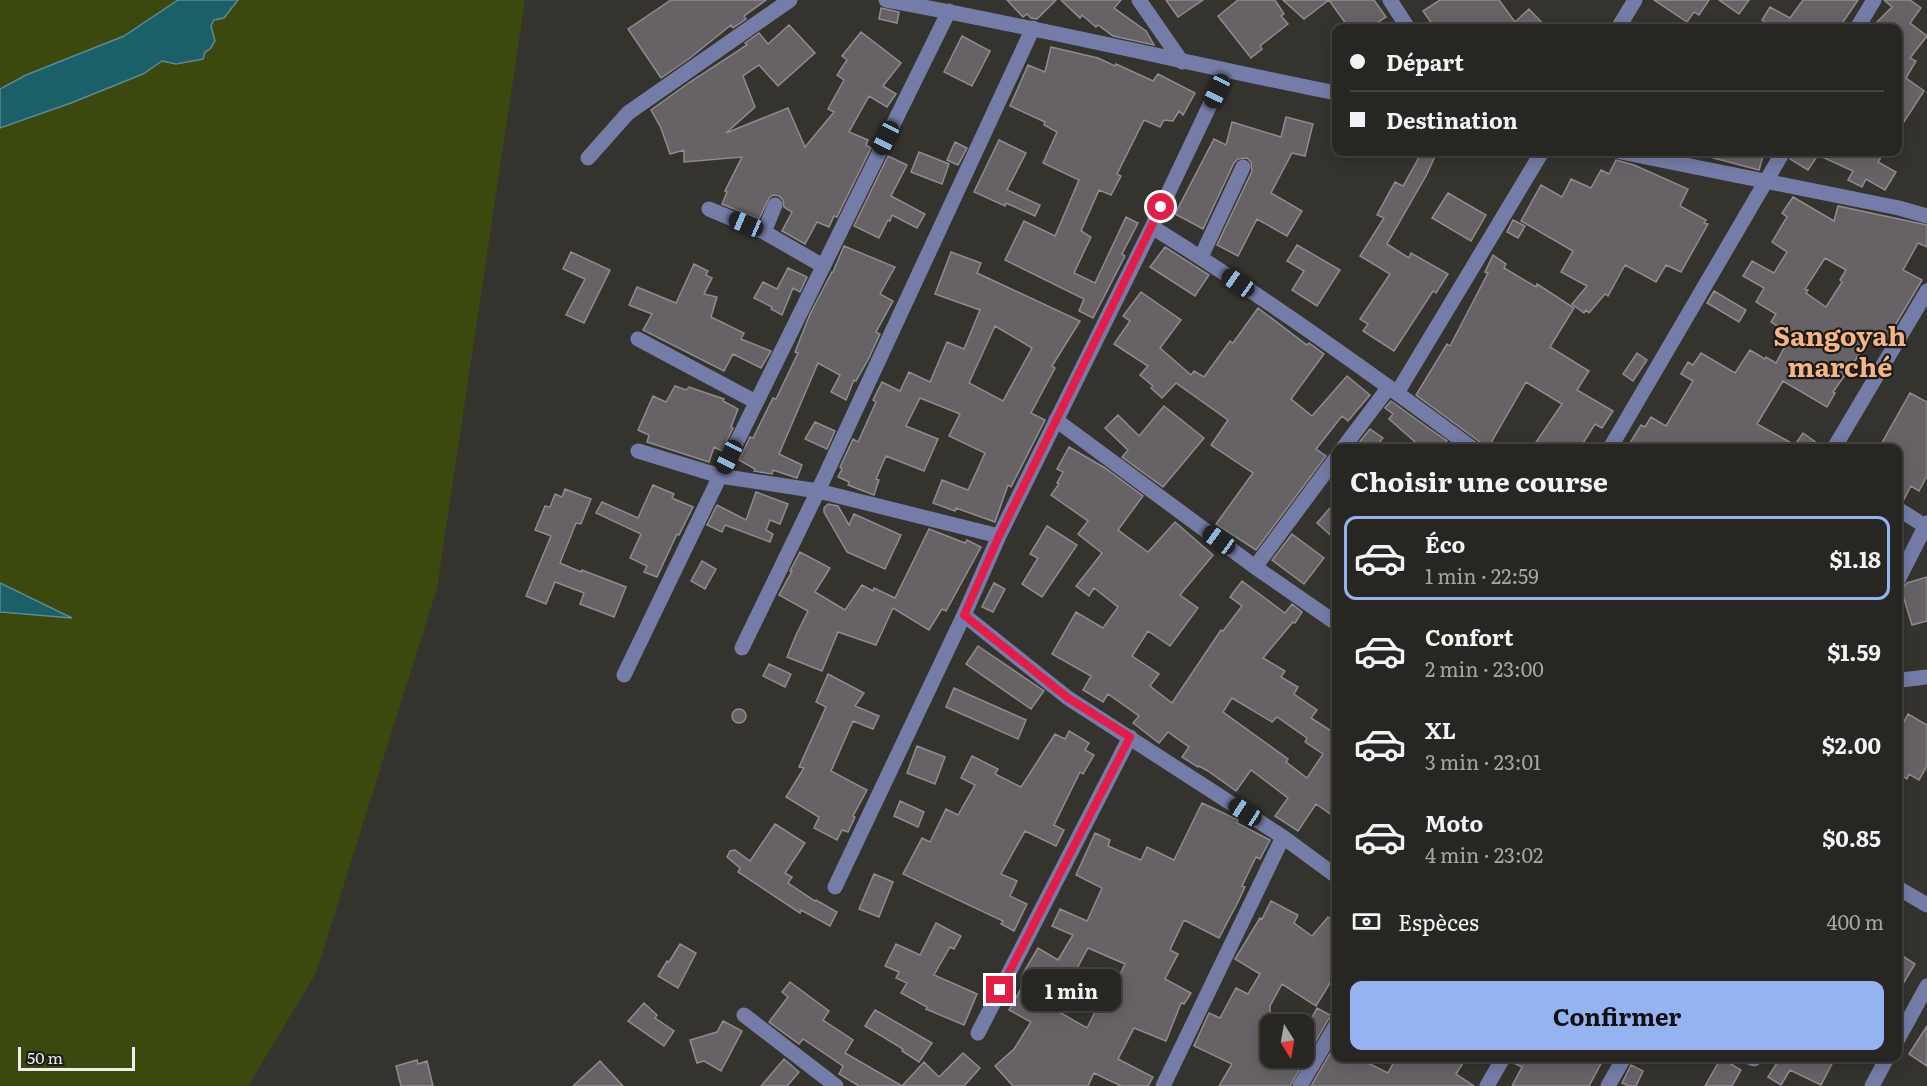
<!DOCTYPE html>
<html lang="fr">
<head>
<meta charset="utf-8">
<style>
	body { margin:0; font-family:Literata,serif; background:#34322f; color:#f1f3f6; height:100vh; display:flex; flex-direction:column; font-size:22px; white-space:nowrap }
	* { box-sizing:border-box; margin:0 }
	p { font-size:20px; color:#a5a5a5 }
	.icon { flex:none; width:33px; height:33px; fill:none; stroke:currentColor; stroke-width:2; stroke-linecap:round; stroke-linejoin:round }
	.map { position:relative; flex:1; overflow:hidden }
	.drawer { position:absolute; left:1332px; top:444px; width:570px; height:618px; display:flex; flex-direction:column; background:#282622; border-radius:12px; box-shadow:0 3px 15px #0003,0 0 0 2px #444340 }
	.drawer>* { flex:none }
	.guide { position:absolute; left:1332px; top:24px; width:570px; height:132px; border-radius:12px; box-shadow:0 3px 15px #0003,0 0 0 2px #444340; display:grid; align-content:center; height:132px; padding:0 18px; background:#282622 }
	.needle { width:39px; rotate:169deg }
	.tools { position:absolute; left:1260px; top:1014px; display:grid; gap:12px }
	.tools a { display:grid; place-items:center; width:54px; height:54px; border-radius:12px; background:#282622; box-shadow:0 3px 15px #0003,0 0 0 2px #444340; font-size:30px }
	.scale { position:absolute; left:18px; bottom:15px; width:117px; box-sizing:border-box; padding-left:6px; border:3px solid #f1efec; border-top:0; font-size:16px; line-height:21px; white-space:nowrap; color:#f1efec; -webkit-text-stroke:4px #1b1b18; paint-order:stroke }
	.end { position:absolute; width:27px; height:27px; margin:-14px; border:8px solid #e11d48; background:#fff; box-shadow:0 0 0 3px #fff }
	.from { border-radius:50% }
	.bubble { position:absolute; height:42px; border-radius:12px; background:#282622; box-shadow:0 3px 15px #0003,0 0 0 2px #444340; font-size:20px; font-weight:700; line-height:42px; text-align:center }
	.car { position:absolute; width:18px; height:36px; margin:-18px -9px; border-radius:8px; box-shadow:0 0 4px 2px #0007; background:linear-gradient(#222 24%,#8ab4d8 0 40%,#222 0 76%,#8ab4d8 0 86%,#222 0) }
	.guide b { display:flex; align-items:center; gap:21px; height:57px; font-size:22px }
	.guide b+b { border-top:2px solid #444340 }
	.guide i { width:15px; height:15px; background:#f1f3f6 }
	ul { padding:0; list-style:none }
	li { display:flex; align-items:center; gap:18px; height:84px; margin:0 12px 9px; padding:0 6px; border:3px solid transparent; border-radius:12px }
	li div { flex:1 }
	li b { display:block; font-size:22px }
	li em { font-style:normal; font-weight:700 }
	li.selected { border-color:#95b2f1 }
	li>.icon { width:54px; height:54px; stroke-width:1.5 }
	h2 { padding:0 18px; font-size:27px; line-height:72px }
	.pay { display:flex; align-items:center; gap:15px; height:66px; padding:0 18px; font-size:22px }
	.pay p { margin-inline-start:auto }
	.action { display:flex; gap:12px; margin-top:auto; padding:12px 18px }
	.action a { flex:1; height:69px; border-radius:12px; background:#95b2f1; color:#111; font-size:24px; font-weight:700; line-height:69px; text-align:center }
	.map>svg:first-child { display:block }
</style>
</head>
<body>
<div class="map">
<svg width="1927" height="1086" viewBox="0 0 1927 1086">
	<rect width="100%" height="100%" fill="#35332e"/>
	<path fill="#3b490f" d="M0 0H178L124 36 26 75 0 89Z
		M238 0H525L437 588 316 973 248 1086H0V612L70 617 0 583V128L143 74 162 61C193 67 201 61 214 33L211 26C217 15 229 12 238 0Z"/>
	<path fill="#1b5f69" stroke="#5b8a90" stroke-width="1.5" d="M178 0H238L224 18 214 20 211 26 215 41 210 49 205 52 203 59 176 64 162 61 143 74 71 103 0 128V89L26 75 124 36Z
		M0 583 72 618 0 612Z"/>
	<path fill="#666266" stroke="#8f8b8f" stroke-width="1.5" fill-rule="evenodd" d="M671 0H766L744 16 746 19 733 28 731 25 690 58 661 78 628 29Z
		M1007 0H1056L1037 19 1031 18 1027 14 1023 17Z
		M1061 0H1121L1114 8 1146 31 1154 45 1113 36 1098 25 1096 27 1082 15 1080 18Z
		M1166 0H1203L1178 17Z
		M1238 0H1275L1284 14 1281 16 1288 24 1260 46 1262 49 1251 58 1218 16Z
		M1283 0H1374L1386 17 1369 28H1349L1329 0 1304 19Z
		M1440 0H1499L1515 22 1529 9 1547 28H1435L1423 11Z
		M1654 0H1709L1699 15 1694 12 1687 22Z
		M1719 0H1749L1739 14Z
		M1803 0H1858L1839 28H1763L1766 23 1762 20 1770 7 1790 18Z
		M1884 0H1910L1921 8 1910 23 1927 36 1910 58 1916 61 1906 78 1924 91 1898 131V28H1871L1892 7Z
		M881 8 899 12 897 23 879 19Z
		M789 25 815 53 778 86 759 65 743 76 755 107 726 133 788 108 805 147 834 112 828 109 844 80 837 75 847 60 842 56 861 32 901 63 883 86 896 94 887 107 869 96 849 132 868 140 866 145 871 148 837 217 834 216 829 227 817 222 805 244 782 231 792 212 784 207 783 200 779 196 773 195 769 198 759 219 722 204 727 192 725 191 742 157 684 162V150L670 154 661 128 651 110 690 82 747 45 745 43 759 33 768 44Z
		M962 36 990 51 972 86 944 72Z
		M1051 47 1098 58 1115 66 1116 64 1153 81 1158 74 1195 93 1183 115 1179 111 1173 121 1164 120 1160 127 1144 120 1117 174 1121 176 1111 195 1099 190 1081 231 1091 237 1074 273 1095 283 1126 217 1138 223 1122 254 1125 256 1093 318 1079 311 1084 299 1005 260 1024 221 1055 236 1079 180 1043 163 1057 132 1044 125 1045 122 1010 106 1028 65 1045 72Z
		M1286 117 1313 124 1305 156 1292 153 1271 193 1302 211 1287 236 1257 219 1238 256 1217 245 1252 171 1251 162 1247 158 1238 159 1234 163 1203 229 1175 214 1214 139 1226 145 1232 122 1281 137Z
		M999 140 1026 153 1007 190 1040 205 1035 216 1006 203 1005 206 974 192Z
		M955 142 967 148 958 165 947 160Z
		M919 152 949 164 942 184 911 172Z
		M1422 152H1437L1427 174 1387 244 1409 258 1411 253 1448 274 1436 293 1433 291 1394 351 1363 331 1368 324 1360 319 1390 274 1360 256 1384 218 1377 215 1395 182 1403 186Z
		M1702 152H1748L1763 156 1759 170 1702 155Z
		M1793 152H1884L1878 162 1896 172 1885 190 1866 179 1862 187 1848 180 1853 171 1818 155 1808 170 1790 159Z
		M888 156 907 165 891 196 925 214 917 228 892 215 890 221 888 220 879 238 854 226Z
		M1616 160 1634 165 1688 189 1680 206 1706 220 1704 223 1708 224 1681 272 1666 265 1656 282 1625 265 1608 296 1605 294 1589 313 1586 310 1584 313 1572 304 1587 286 1561 272 1573 251 1521 221 1541 185 1562 197 1571 179 1591 188 1601 170 1609 174Z
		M1448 193 1486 215 1471 241 1432 218Z
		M1793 197 1834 221 1838 206 1927 225V247L1918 243 1903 270 1922 280 1887 339 1875 332 1833 392 1835 393 1827 407 1783 381 1757 424 1795 445 1803 433 1824 448H1627L1641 425 1645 427 1651 417 1666 426 1693 381 1681 374 1688 362 1693 365 1701 353 1735 373 1750 350 1765 359 1766 357 1776 363 1791 335 1771 322 1776 314 1756 302 1764 288 1743 276 1752 261 1774 273 1787 252 1772 242 1787 217 1782 213ZM1825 258 1846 270 1840 280 1842 282 1826 307 1806 293 1808 290 1805 289Z
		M1513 220 1525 226 1518 238 1507 232Z
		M1297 245 1340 270 1317 306 1292 290 1304 271 1287 261Z
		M844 246 895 267 880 294 893 301 876 332 880 334 868 360 856 381 854 380 846 400 831 392 840 375 818 363 779 454 802 465 797 478 773 470 772 474 754 471 755 469 739 460 750 437 753 438 773 398 776 399 798 353 795 352 810 314 832 272H833Z
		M1165 247 1209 275 1195 296 1150 267Z
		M571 252 610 270 584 323 566 315 585 279 563 269Z
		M951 252 981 263 977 273 1080 321 1052 366 1055 368 1031 413 1045 420 1011 487 1008 485 995 522 956 508 955 511 933 503 942 480 968 490 985 453 949 436 960 414 920 398 906 426 938 439 924 471 886 456 876 479 879 480 874 495 848 485 849 482 838 477 842 469 840 467 853 439 858 442 876 402 873 400 882 382 900 391 909 372 930 382 947 342 964 349 980 310 935 294ZM995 326 1032 348 1003 401 969 383Z
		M1493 255 1506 264 1504 268 1536 287 1537 284 1574 308 1550 347 1589 371 1577 390 1613 411 1602 428 1595 424 1580 448H1532L1562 404 1526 382 1488 448 1416 395 1447 344 1450 346 1488 273 1485 272Z
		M694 264 708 271 706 275 712 278 704 294 717 297 711 317 744 333 741 339 771 351 761 368 733 354 724 371 643 330 652 314 629 305 637 287 676 303Z
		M788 268 807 277 800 292 793 288 782 315 771 309 772 307 754 298 763 282 777 289Z
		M1714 291 1746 310 1739 322 1707 303Z
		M1141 292 1181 320 1160 348 1191 375 1194 371 1204 377 1230 341 1233 343 1258 308 1307 345 1309 343 1324 354 1291 399 1312 416 1347 376 1370 395 1348 421 1342 416 1316 449 1326 456 1256 550 1216 524 1253 473 1211 445 1228 420 1176 383 1162 398 1151 388 1153 386 1140 375 1148 366 1114 344 1130 321 1123 316Z
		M1637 353 1647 360 1633 381 1623 374Z
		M675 386 686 390 689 387 724 399 723 401 738 409 731 427 733 428 722 451 714 447 709 462 647 442 649 435 638 430 653 396 666 402Z
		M1910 393 1927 402V476L1919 491 1911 486 1903 501 1898 499V448H1879Z
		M1391 401 1427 427 1447 441 1441 448H1422L1389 419 1393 414 1385 408Z
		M1164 406 1204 438 1163 487 1122 457 1128 450 1105 428 1118 415 1139 436Z
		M815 422 835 431 827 449 805 439Z
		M1370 429 1383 438 1375 448H1363L1358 444Z
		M1069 447 1105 468 1143 496 1118 530 1148 552 1175 522 1213 555 1180 595 1198 608 1170 646 1148 631 1132 656 1159 674 1150 686 1172 703 1221 630 1223 631 1242 606 1230 597 1242 581 1285 613 1292 604 1302 612 1295 623 1293 622 1263 658 1285 671 1281 677 1298 687 1294 694 1317 710 1311 718 1336 734V818L1316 804 1298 831 1275 816 1288 798 1251 770 1236 791 1208 771 1199 766 1198 767 1182 757 1189 747 1168 732 1159 743 1133 723 1139 716 1108 694 1103 702 1083 690 1091 676 1052 654 1076 612 1103 628 1118 607 1094 588 1089 596 1076 586 1102 553 1078 534 1088 521 1051 495 1059 484 1057 483 1063 472 1057 469ZM1232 698 1272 722 1277 717 1307 738 1305 742 1323 754 1307 778 1286 762 1288 759 1223 712Z
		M653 485 674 494 672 498 693 507 679 535 677 534 657 577 644 572 647 566 630 558 641 534 596 513 602 502 638 518Z
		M565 489 591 499 581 524 576 523 560 563 581 572 582 570 626 587 614 617 580 604 584 593 555 582 546 604 526 596 551 536 535 530 545 506 550 507 555 494 562 497Z
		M756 492 788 504 780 524 770 520 766 530 773 534 770 542 725 525 722 532 707 525 717 505 746 520Z
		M1336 501V540L1317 523Z
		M828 504 838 506 849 525 854 514 901 535 885 569 847 552 824 512V508Z
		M1047 526 1077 545 1042 597 1022 584 1038 558 1030 554Z
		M929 529 965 543 967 540 981 547 946 611 942 609 929 630 893 608 876 645 838 632 822 671 787 657 796 635 808 611 779 595 792 571H790L800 552 830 568 815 592 845 610 862 585 873 591 874 588 895 598Z
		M1292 534 1324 558 1304 584 1272 560Z
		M702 561 716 569 705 589 691 581Z
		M1927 577V621L1912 625 1901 589 1907 583Z
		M994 583 1005 589 993 612 982 607Z
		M978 646 1044 691 1031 709 966 664Z
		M769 664 791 674 785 687 763 676Z
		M828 674 864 693 855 706 879 716 873 729 853 721 831 771 867 790 853 816 855 817 848 832 842 830 837 840 814 828 819 817 786 797 804 768 799 767 826 707 816 702Z
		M954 688 1026 720 1018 739 946 707Z
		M732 716a7 7 0 1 1 14 0a7 7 0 1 1-14 0Z
		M1908 714 1927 725V766L1919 780 1909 774 1907 779 1898 774V733Z
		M1069 731 1089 743 1085 750 1094 755 1083 774 1080 772 1054 825 1064 830 1056 846 1025 831 1001 874 1017 881 1010 896 1027 904 1014 931 1001 924 1003 921 903 874 922 838 930 842 946 809 958 815 975 785 961 778 972 756 998 769 995 774 1021 787 1055 734 1065 739Z
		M917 746 945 757 935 784 907 773Z
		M900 801 924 812 918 827 894 816Z
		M1202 803 1238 820 1237 823 1270 840 1260 859 1256 857 1242 886 1245 887 1238 902 1219 938 1184 920 1170 950 1178 954 1165 979 1191 993 1184 1004 1181 1003 1166 1041 1134 1028 1118 1059 1153 1077 1148 1086H1121L1094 1073 1088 1086H1013L995 1066 1014 1049 1031 1022 1009 1010 1027 978 1022 975 1038 948 1058 960 1073 935 1052 926 1060 909 1087 921 1102 888 1076 875 1095 833 1110 840 1108 846 1141 860 1147 847 1174 860ZM1088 948 1125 964 1101 1013 1096 1010 1087 1028 1033 997 1047 976 1067 987Z
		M775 824 805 843 785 873 792 877 788 883 815 901 816 900 837 912 830 926 801 910 800 913 738 872 740 868 727 857 730 851 735 850 750 861Z
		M874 874 893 882 879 917 859 909Z
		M1271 901 1298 915 1294 923 1312 936 1328 917 1336 923V973L1316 1006 1282 984 1270 1006V1058H1275L1288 1064 1291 1058H1304V1033L1317 1008 1332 1016 1328 1020 1290 1086H1219L1232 1064 1194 1046 1209 1013 1220 1018 1236 988 1248 994 1260 974 1235 959 1260 918 1262 919Z
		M936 923 961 936 954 949 950 947 934 975 977 994 964 1025 926 1009 927 1007 901 993 907 983 896 978 899 972 885 966 896 944 920 955Z
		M680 944 696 953 678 988 658 976 667 961 669 962Z
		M1898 953 1915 964 1898 992Z
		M790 982 829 1011 823 1020 853 1040 845 1053 902 1086 924 1062 939 1077 963 1053 980 1068 964 1086H859L839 1074 843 1066 803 1039 799 1044 769 1022 788 997 782 992Z
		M644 1003 657 1015 655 1018 674 1031 664 1046 628 1021Z
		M875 1010 932 1043 919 1062 902 1051 903 1049 865 1026Z
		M723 1021 742 1031 721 1071 704 1061 697 1063 690 1040 717 1032Z
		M1927 1026V1066L1909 1054Z
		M1336 1043V1058H1358L1388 1073 1396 1058H1466L1456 1074 1474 1086H1311Z
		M1513 1058H1604L1589 1086H1512L1522 1067 1512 1062Z
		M1721 1058 1741 1070 1732 1086H1705Z
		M1764 1058H1835L1821 1085 1790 1070 1781 1085 1768 1077 1777 1063Z
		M784 1059 799 1072 787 1086H761Z
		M417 1060 418 1064 427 1061 433 1086H401L396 1066Z
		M600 1061 623 1086H573Z
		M1631 1065 1643 1071 1636 1086H1629L1622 1083Z"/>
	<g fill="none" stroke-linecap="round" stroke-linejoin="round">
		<path stroke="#757ca7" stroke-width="15" d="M886 0C1037 27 1186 63 1336 93
			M1139 0 1182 62
			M1390 0 1408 28
			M1618 28 1635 0
			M1857 28 1874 0
			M1621 152 1899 208 1927 216
			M588 158 628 113 790 0
			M709 209 764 232 823 266
			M1152 227C1262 295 1368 371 1472 448
			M764 232 775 205
			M1201 257 1243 167
			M638 339 756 402
			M1397 393 1542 152
			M1056 420 1255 567 1336 623
			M1343 448 1389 387
			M1610 448 1783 152
			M1834 448 1927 291
			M638 451 720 476 818 491 999 536
			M1898 509 1925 526
			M1255 567 1336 458
			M1898 580 1927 523
			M964 615 1068 698 1283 837 1336 876
			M742 648 818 491 1033 28
			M624 675 720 476 949 11
			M1901 680 1927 677
			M835 887 964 615 999 536 1152 227 1226 71
			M1898 888 1927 905
			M744 1015 836 1086
			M978 1033 1130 737
			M1898 1039 1927 986
			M1751 1058 1754 1059
			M1163 1086 1283 837
			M1300 1086 1336 1025
			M1487 1086 1503 1058
			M1608 1086 1624 1058
			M1872 1086 1887 1058"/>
	</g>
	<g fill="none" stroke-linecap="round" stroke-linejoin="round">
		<path stroke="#e11d48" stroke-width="8" d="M1000 990 1130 737 1068 698 964 615 999 536 1161 207"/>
	</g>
	<g text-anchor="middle" stroke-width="4.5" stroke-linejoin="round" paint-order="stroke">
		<g font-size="27" font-weight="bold" fill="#f7b484" stroke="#1b1b18">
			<text x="1840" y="346">Sangoyah<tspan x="1840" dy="31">marché</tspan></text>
		</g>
	</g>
</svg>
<div class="tools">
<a><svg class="needle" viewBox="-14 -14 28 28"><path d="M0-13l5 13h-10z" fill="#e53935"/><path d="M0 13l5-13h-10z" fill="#a5a5a5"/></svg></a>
</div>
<div class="scale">50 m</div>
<i class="end from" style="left:1161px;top:207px"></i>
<i class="end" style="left:1000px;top:990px"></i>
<div class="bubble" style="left:1022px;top:969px;width:99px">1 min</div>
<i class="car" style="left:1217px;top:91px;rotate:205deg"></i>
<i class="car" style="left:886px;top:138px;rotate:206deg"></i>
<i class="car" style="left:746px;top:224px;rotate:293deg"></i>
<i class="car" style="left:1238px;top:283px;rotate:305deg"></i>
<i class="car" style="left:729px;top:457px;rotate:206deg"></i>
<i class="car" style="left:1219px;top:540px;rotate:306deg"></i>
<i class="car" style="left:1245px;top:812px;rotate:303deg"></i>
<div class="guide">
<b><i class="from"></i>Départ</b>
<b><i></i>Destination</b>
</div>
<section class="drawer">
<h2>Choisir une course</h2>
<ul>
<li class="selected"><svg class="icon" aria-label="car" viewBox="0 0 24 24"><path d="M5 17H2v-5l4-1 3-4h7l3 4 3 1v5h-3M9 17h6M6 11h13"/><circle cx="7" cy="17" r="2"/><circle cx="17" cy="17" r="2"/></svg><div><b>Éco</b><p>1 min · 22:59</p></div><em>$1.18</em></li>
<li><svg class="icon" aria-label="car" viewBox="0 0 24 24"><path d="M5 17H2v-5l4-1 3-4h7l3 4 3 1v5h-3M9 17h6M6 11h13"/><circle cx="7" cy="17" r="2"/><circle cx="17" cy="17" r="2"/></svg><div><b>Confort</b><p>2 min · 23:00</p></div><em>$1.59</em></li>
<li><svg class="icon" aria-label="car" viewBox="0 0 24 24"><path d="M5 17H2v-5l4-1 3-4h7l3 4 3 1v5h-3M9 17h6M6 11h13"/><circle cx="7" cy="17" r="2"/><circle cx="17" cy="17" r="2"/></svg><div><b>XL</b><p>3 min · 23:01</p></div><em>$2.00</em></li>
<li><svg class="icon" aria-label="car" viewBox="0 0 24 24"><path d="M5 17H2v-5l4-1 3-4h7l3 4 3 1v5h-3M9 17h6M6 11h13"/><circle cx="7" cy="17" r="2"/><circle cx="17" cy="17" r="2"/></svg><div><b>Moto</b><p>4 min · 23:02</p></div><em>$0.85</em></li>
</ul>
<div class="pay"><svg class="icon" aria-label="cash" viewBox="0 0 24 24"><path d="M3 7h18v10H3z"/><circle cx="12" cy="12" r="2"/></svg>Espèces<p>400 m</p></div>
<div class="action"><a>Confirmer</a></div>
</section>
</div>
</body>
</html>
